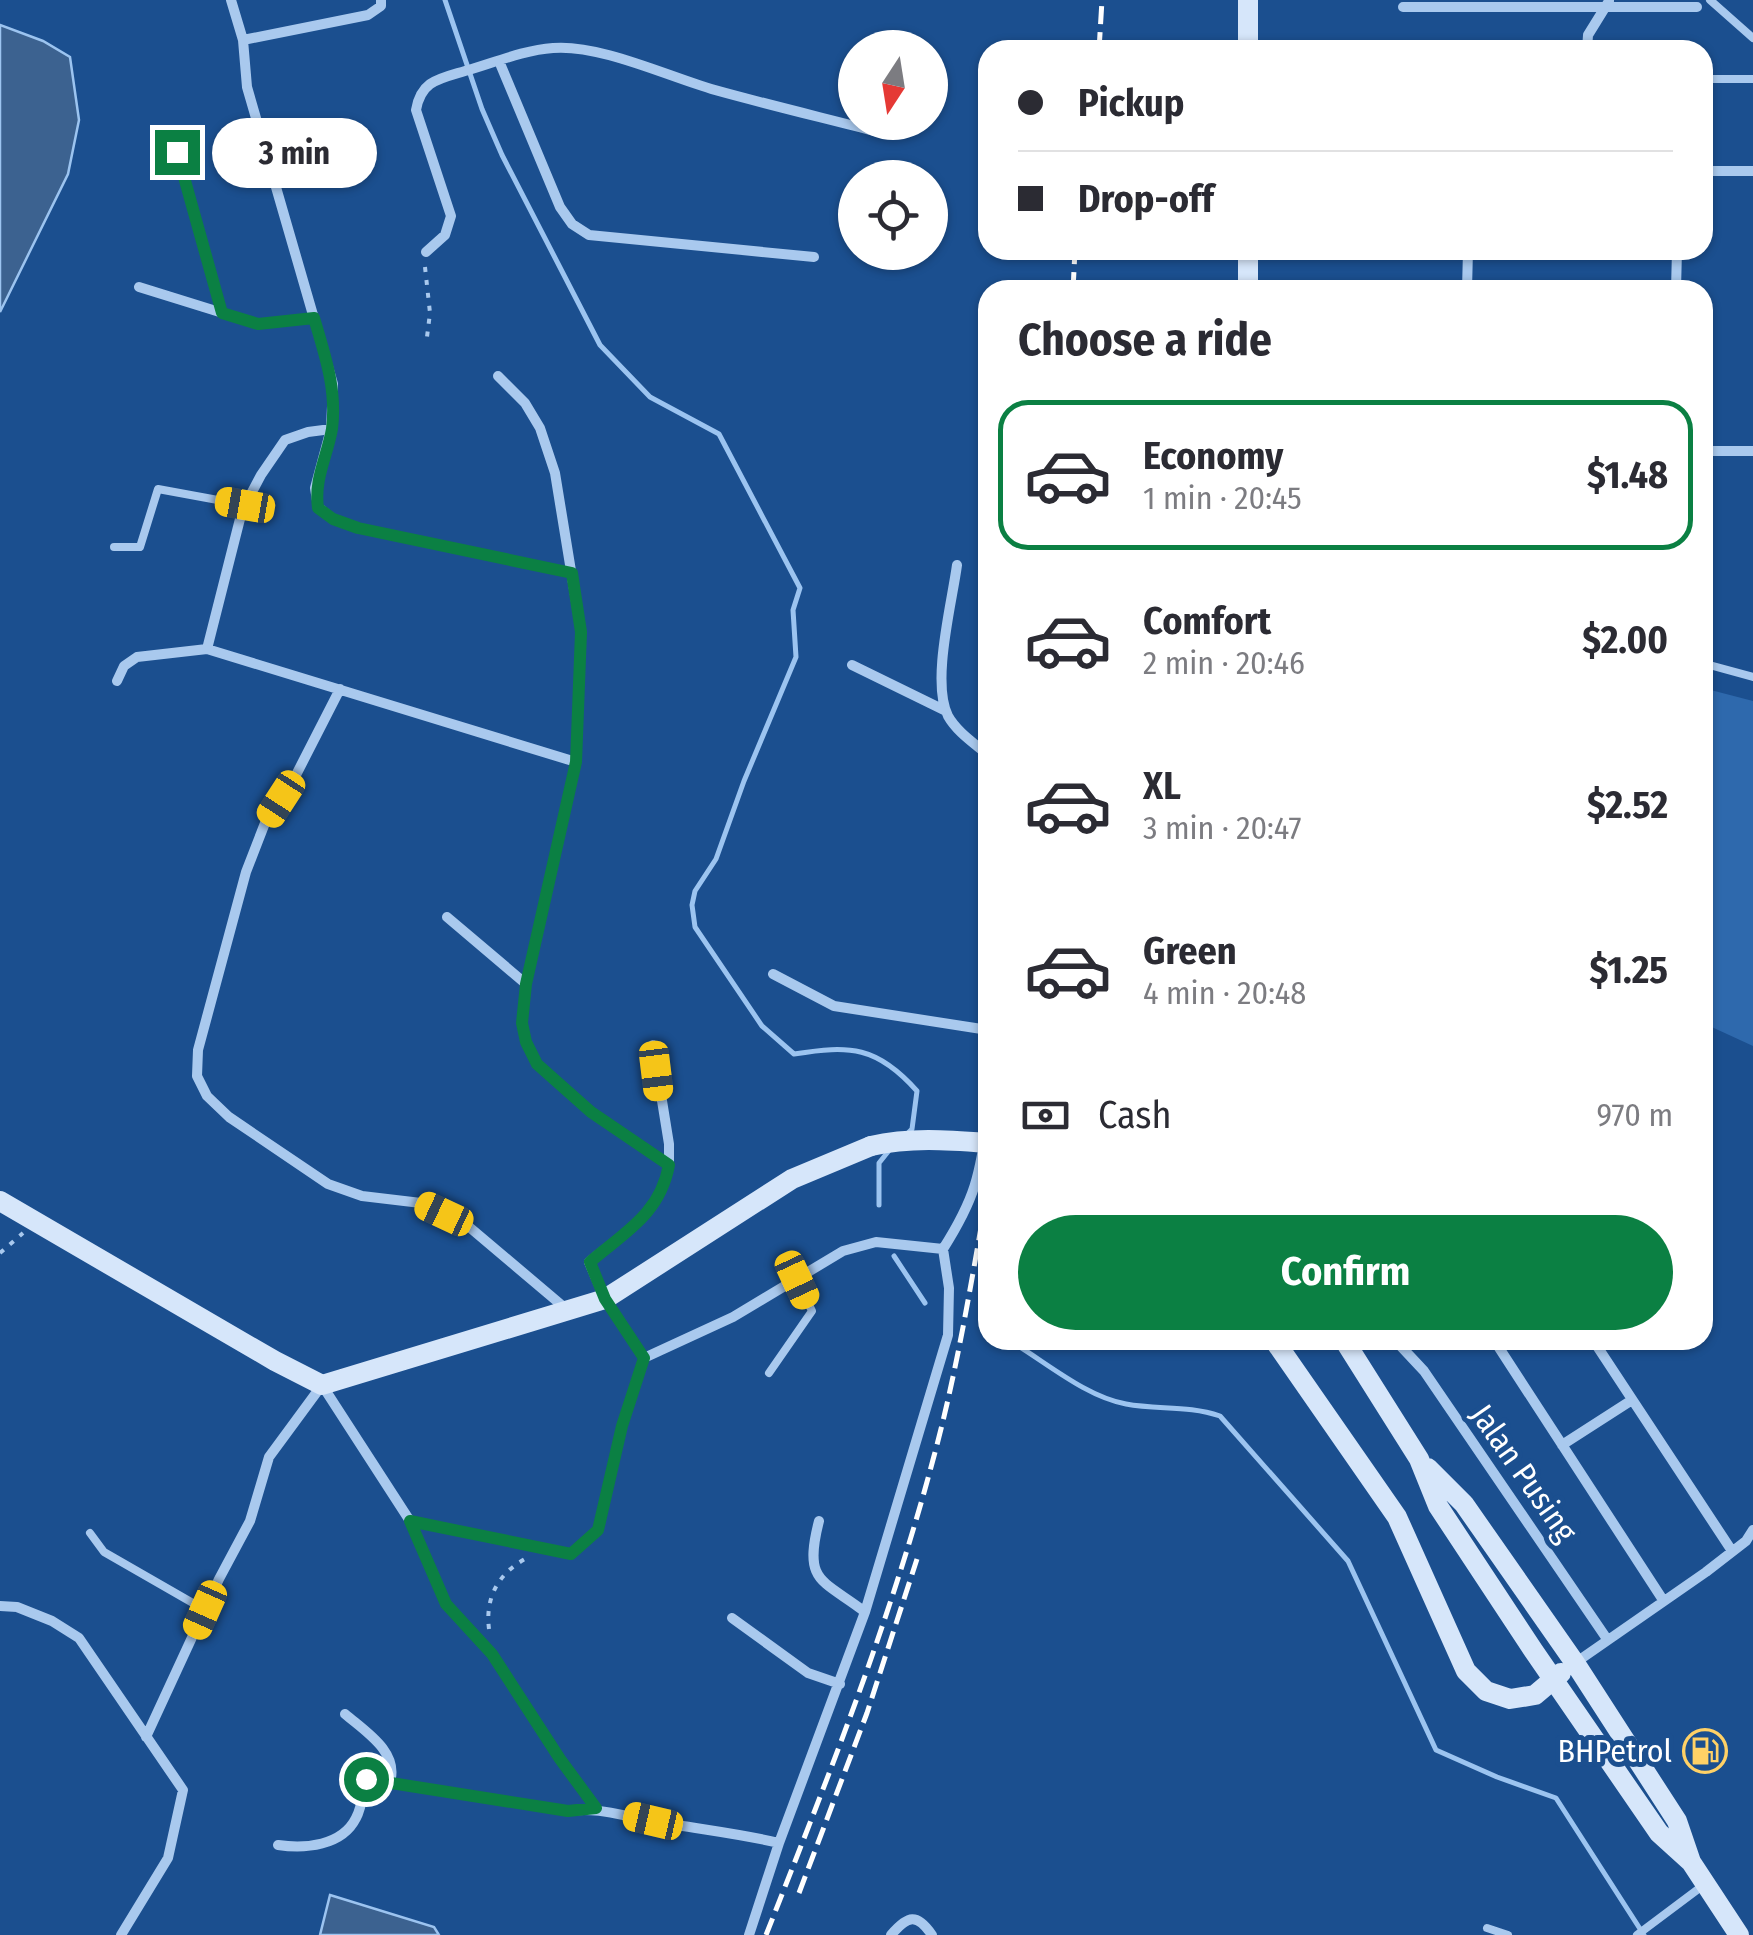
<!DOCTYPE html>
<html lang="en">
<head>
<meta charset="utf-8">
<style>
	body { margin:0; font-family:"Fira Sans Condensed",sans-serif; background:#f7f7f7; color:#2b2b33; height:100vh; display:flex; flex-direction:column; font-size:38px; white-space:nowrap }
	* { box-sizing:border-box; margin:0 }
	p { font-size:32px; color:#7c7c81 }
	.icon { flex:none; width:55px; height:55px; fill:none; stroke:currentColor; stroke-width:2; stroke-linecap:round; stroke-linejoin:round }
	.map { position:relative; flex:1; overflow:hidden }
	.panel { position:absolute; left:978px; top:280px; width:735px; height:1070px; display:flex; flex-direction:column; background:#fff; border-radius:30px; box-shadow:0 2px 8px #0004 }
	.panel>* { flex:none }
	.banner { position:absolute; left:978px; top:40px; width:735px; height:220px; border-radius:30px; box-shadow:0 2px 8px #0004; display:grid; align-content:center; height:220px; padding:0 40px; background:#fff }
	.needle { width:65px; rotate:192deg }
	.tools { position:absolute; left:838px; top:30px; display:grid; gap:20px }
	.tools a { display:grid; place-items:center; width:110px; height:110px; border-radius:50%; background:#fff; box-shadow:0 2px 8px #0004; font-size:50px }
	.end { position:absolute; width:45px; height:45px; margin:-22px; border:12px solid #0b8043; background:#fff; box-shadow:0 0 0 5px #fff }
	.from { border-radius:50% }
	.bubble { position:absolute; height:70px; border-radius:35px; background:#fff; box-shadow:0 2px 8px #0004; font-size:32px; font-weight:700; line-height:70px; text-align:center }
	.car { position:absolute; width:30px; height:60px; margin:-30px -15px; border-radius:12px; box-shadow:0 0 8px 2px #0007; background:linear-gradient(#f5c518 24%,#345 0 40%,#f5c518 0 76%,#345 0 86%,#f5c518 0) }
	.banner b { display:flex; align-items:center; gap:35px; height:95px; font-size:38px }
	.banner b+b { border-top:2px solid #e1e1e2 }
	.banner i { width:25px; height:25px; background:#2b2b33 }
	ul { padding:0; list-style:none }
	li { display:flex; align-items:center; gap:30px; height:150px; margin:0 20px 15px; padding:0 20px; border:5px solid transparent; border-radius:30px }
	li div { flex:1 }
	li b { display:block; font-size:38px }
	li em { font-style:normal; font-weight:700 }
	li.selected { border-color:#0b8043 }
	li>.icon { width:90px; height:90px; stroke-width:1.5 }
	h2 { padding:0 40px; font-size:45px; line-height:120px }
	.pay { display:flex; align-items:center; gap:25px; height:110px; padding:0 40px; font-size:38px }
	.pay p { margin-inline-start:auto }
	.primary-button { display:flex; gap:20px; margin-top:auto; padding:20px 40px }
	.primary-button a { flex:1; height:115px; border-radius:60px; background:#0b8043; color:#fff; font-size:40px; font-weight:700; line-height:115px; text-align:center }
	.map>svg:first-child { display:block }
</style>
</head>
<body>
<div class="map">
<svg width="1753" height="1935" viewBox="0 0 1753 1935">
	<rect width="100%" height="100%" fill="#1b4f8f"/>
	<path fill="#2e69ad" d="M1703 688 1753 701V1046L1703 1023Z"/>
	<path fill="#3c6290" stroke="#9cc4f0" stroke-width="2.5" d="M0 25 43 41 70 57 79 120 68 174 0 312Z
		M330 1895 434 1927 439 1935H320Z"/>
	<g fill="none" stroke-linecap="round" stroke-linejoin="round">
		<path stroke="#9cc4f0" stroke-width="5" d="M445 0 482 109 502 155 600 345 650 397 719 434 800 588 793 610 796 657 744 781 716 859 695 891 692 905 695 927 762 1026 794 1054C850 1045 877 1046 917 1091L912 1129 907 1134
			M879 1205V1163L891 1148
			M894 1256 925 1303
			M1015 1344C1048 1364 1087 1397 1126 1404 1158 1410 1188 1405 1220 1416L1348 1561 1436 1750 1497 1777 1556 1798 1644 1935"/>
		<path stroke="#a9c9ee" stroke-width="4" stroke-dasharray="5 8" stroke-linecap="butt" d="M425 267 430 313 427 337
			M0 1253 23 1233
			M489 1629C485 1598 498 1574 525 1559"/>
		<path stroke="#a9c9ee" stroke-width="8" d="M1710 0 1753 38
			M1702 79H1753
			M114 547H140L158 489 245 505
			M1702 663 1753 677
			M769 1373 812 1311 797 1280
			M90 1533 104 1552 205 1610
			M1487 1928 1508 1935
			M1637 1935 1705 1884"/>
		<path stroke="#a9c9ee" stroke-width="10" d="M231 0 243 40 247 87 333 384 331 429 315 488 318 507 333 519 358 528 572 573
			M1403 7H1697
			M243 40 368 15 381 6V0
			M1587 50 1588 35 1609 1
			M499 61 560 207 572 224 589 235 814 257
			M177 152 222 313
			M1702 171H1753
			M426 252 445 235 451 216 416 110C421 81 438 79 465 71 493 63 524 50 553 48 600 44 669 77 715 90 769 105 824 118 878 132
			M139 287 258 324 314 318
			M1467 290 1468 250
			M1676 290 1677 250
			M498 376 525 403 540 428 555 473 581 632 576 762 526 984 522 1023 526 1042 537 1064 591 1112 669 1165C660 1214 625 1232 589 1262L605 1299 644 1358 733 1317 843 1251 876 1242 943 1249 949 1288 948 1335 865 1612 779 1843 749 1935
			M1702 451H1753
			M957 565C952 603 931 682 948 716 957 732 974 743 988 755
			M207 649 242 511 261 475 285 440 308 432 331 429
			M852 665 946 711
			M117 681 124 666 137 657 207 649 576 762
			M340 689 296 775 265 823 246 872 198 1050 197 1076 207 1096 229 1117 328 1184 362 1196 421 1203 468 1226 565 1308
			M447 917 526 984
			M773 974 834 1006 988 1030
			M653 1045 669 1144V1165
			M943 1249C976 1197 979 1177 988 1117
			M1395 1340 1424 1371 1607 1639
			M1494 1340 1663 1600
			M1593 1340 1732 1551
			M1562 1445 1632 1400
			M410 1521 571 1554 598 1530 622 1426 644 1358
			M819 1521C803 1583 822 1579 865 1612
			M0 1606 17 1607 52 1621 79 1638 183 1790 168 1858 121 1935
			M732 1618 808 1673 840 1684
			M1575 1663 1706 1572 1746 1541 1753 1530
			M345 1714C366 1732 399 1752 390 1782
			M146 1737 219 1579 250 1521 269 1457 322 1385 410 1521 446 1604 492 1654 560 1759 596 1808
			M278 1845C305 1849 342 1846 356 1818 362 1807 363 1792 366 1779L568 1811C601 1807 621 1816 654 1821 696 1829 737 1833 779 1843
			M891 1935C908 1915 917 1913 932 1935"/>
		<path stroke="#d6e6fa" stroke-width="20" d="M1248 0V50
			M1248 250V290
			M0 1201 275 1361 322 1385 605 1299 792 1179 871 1146
			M1274 1340 1397 1517 1466 1671 1486 1691 1510 1699 1535 1695 1561 1673
			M1344 1340 1419 1459 1438 1506 1533 1650 1659 1833 1691 1862
			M1428 1468 1464 1504 1575 1663 1677 1821 1691 1862 1739 1935"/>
		<path stroke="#fff" stroke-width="5" stroke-dasharray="18 8" stroke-linecap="butt" d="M1099 50 1102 0
			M1073 290 1075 250
			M799 1893 867 1713 917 1559
			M766 1935C828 1778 891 1619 934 1456 958 1367 972 1277 988 1188"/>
		<path stroke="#d6e6fa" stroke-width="20" d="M871 1146C910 1137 948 1140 988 1143"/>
	</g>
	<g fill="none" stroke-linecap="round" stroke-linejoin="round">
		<path stroke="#0b8043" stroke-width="12" d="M177 152 222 313 258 324 314 318C325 355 337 390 332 429 327 457 314 479 318 508L333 519 358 528 572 573 581 632 576 762 526 984 522 1023 526 1042 537 1064 591 1112 669 1165C660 1214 625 1232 590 1262L605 1299 644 1358 622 1426 598 1530 571 1554 410 1521 446 1604 492 1654 560 1759 596 1808 568 1811 366 1779"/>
	</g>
	<defs>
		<g id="fuel-ring" transform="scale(2.25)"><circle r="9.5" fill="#1b4f8f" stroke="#ffd166" stroke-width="1.5"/><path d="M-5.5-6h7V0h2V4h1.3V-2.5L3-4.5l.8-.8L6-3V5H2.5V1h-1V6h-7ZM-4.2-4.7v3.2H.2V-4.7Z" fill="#ffd166"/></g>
	</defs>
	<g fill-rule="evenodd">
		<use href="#fuel-ring" x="1705" y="1751"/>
	</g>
	<g text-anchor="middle" stroke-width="10" stroke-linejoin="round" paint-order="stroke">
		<g font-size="32" fill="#fff" stroke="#1b4f8f">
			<text transform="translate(1524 1473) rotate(55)" y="11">Jalan Pusing</text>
		</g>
		<g font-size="32" fill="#fff" stroke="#1b4f8f" text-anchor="end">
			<text x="1672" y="1762">BHPetrol</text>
		</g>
	</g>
</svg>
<div class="tools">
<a><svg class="needle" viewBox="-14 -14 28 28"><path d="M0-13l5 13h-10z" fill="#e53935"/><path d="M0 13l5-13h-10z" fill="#7c7c81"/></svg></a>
<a><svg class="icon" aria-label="locate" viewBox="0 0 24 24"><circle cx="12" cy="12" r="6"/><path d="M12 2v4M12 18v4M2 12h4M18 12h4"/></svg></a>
</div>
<i class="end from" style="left:366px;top:1779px"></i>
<i class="end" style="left:177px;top:152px"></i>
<div class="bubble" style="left:212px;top:118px;width:165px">3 min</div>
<i class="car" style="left:245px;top:505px;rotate:280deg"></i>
<i class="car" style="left:281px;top:799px;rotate:213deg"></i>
<i class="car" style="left:656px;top:1071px;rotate:173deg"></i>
<i class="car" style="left:444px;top:1214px;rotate:295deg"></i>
<i class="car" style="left:797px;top:1280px;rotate:155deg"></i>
<i class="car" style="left:205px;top:1610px;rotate:204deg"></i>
<i class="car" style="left:653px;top:1821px;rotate:283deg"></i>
<div class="banner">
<b><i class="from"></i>Pickup</b>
<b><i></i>Drop-off</b>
</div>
<section class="panel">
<h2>Choose a ride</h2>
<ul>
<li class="selected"><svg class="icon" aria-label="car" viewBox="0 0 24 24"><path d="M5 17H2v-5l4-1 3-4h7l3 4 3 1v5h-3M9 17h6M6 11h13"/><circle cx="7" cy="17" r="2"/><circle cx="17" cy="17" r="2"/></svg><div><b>Economy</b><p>1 min · 20:45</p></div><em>$1.48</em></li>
<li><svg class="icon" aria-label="car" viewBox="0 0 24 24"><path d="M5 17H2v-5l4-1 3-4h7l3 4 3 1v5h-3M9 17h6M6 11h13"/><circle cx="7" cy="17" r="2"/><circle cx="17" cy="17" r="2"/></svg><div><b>Comfort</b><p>2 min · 20:46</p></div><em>$2.00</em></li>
<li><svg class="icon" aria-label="car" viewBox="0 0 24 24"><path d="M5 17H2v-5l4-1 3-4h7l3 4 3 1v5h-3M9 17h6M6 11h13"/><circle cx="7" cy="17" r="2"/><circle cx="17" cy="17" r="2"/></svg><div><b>XL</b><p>3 min · 20:47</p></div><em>$2.52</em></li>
<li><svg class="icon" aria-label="car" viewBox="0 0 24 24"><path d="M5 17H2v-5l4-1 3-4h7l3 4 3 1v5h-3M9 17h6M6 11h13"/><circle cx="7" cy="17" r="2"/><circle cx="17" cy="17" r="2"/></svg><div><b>Green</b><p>4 min · 20:48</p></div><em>$1.25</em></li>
</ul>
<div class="pay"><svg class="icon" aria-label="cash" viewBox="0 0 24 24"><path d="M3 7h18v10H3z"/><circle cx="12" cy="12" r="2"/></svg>Cash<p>970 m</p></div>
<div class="primary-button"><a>Confirm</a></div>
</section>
</div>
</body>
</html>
